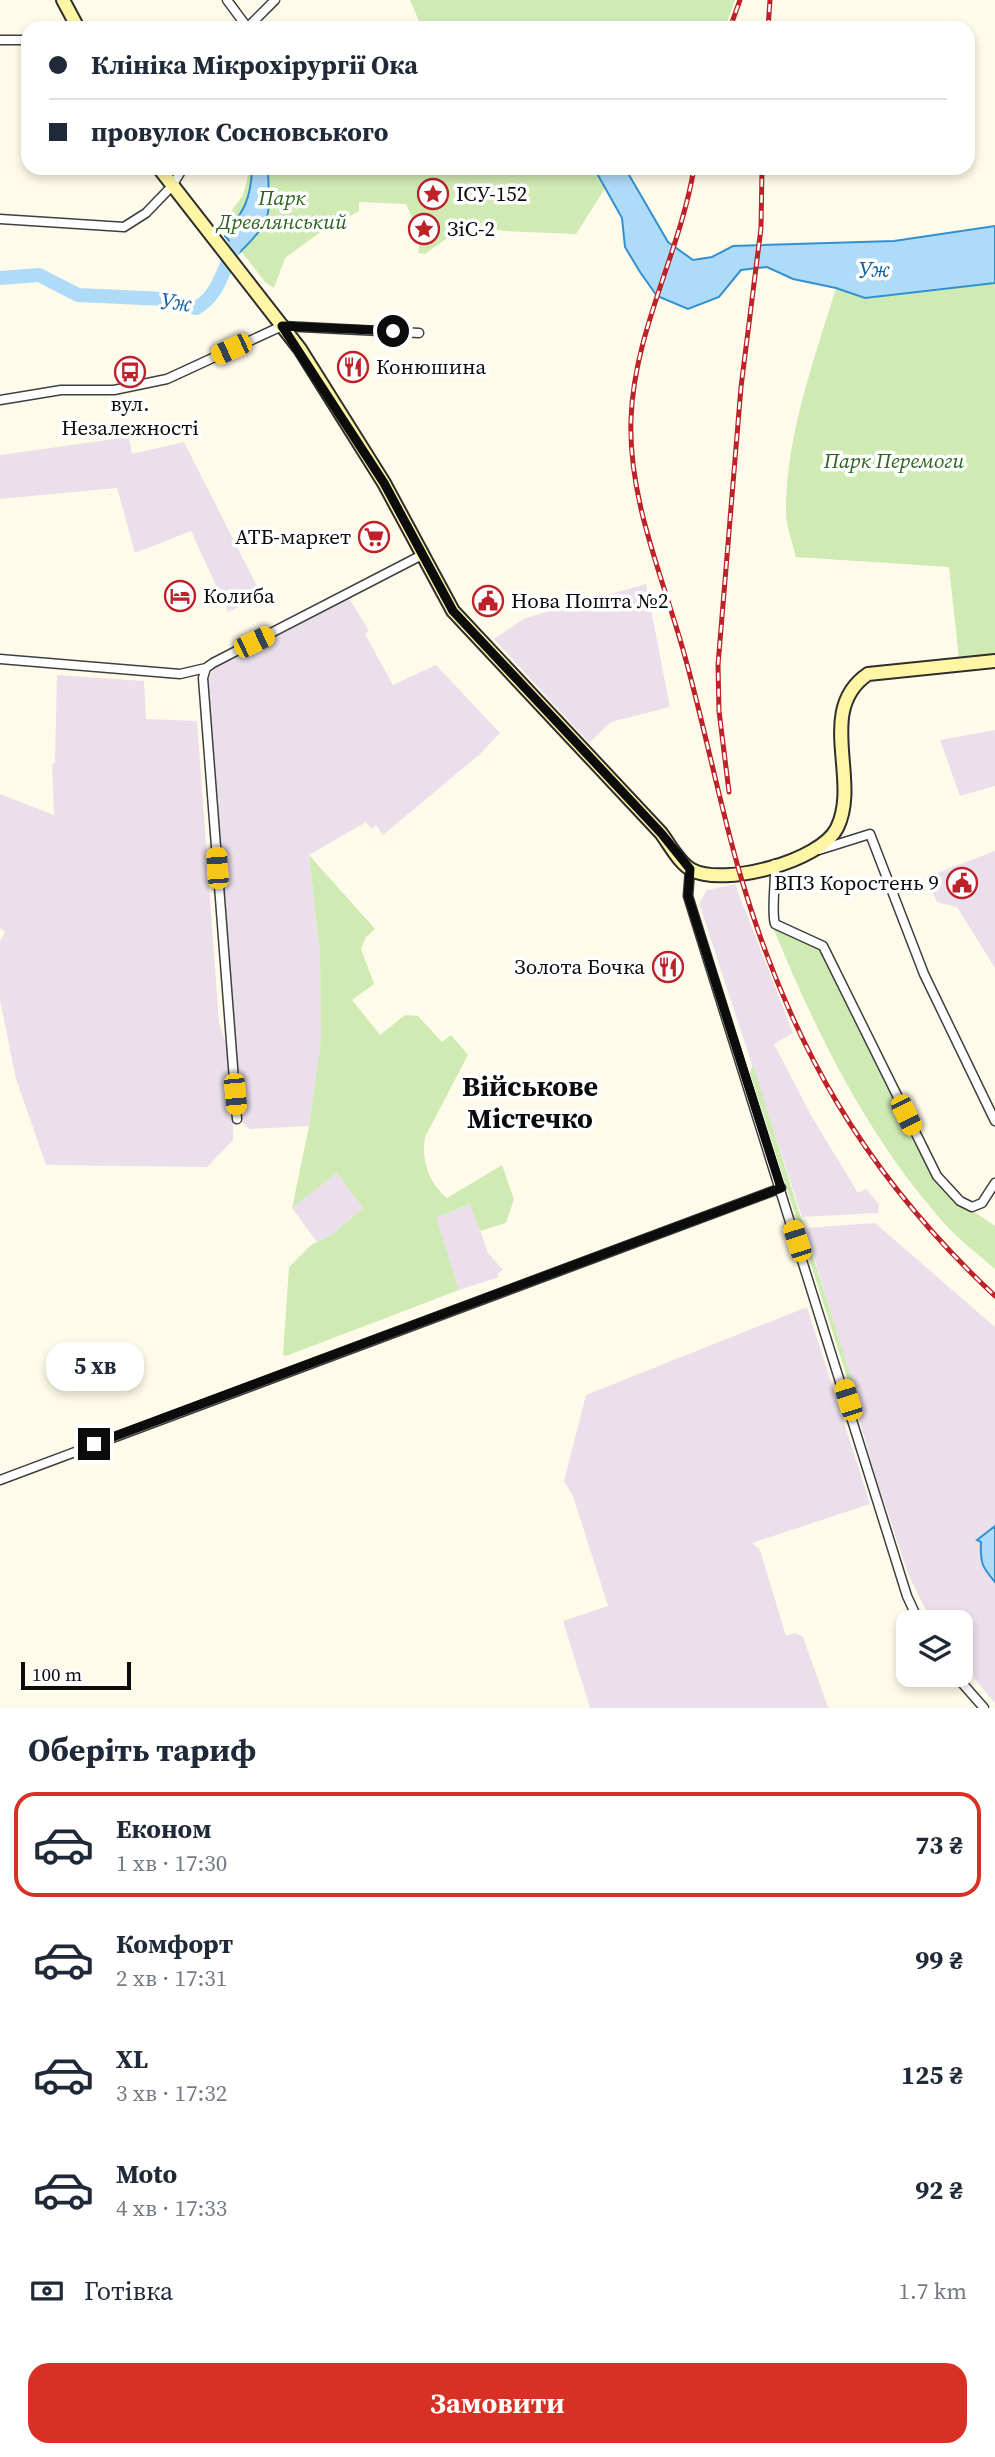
<!DOCTYPE html>
<html lang="uk">
<head>
<meta charset="utf-8">
<style>
	body { margin:0; font-family:"Source Serif 4",serif; background:#f2f2f3; color:#1f2937; height:100vh; display:flex; flex-direction:column; font-size:26px; white-space:nowrap }
	* { box-sizing:border-box; margin:0 }
	p { font-size:23px; color:#747a83 }
	.icon { flex:none; width:38px; height:38px; fill:none; stroke:currentColor; stroke-width:2; stroke-linecap:round; stroke-linejoin:round }
	.map { position:relative; height:1708px; overflow:hidden }
	.drawer { display:flex; flex-direction:column; background:#fff; flex:1 }
	.drawer>* { flex:none }
	.hud { position:absolute; left:21px; top:21px; width:954px; height:154px; border-radius:21px; box-shadow:0 4px 10px #0003; display:grid; align-content:center; height:154px; padding:0 28px; background:#fff }
	.buttons { position:absolute; left:896px; top:1610px; display:grid; gap:14px }
	.buttons a { display:grid; place-items:center; width:77px; height:77px; border-radius:14px; background:#fff; box-shadow:0 4px 10px #0003; font-size:35px }
	.scale { position:absolute; left:21px; bottom:18px; width:110px; box-sizing:border-box; padding-left:7px; border:4px solid #0c0c0c; border-top:0; font-size:19px; line-height:24px; white-space:nowrap; color:#0c0c0c; -webkit-text-stroke:5px #fff; paint-order:stroke }
	.end { position:absolute; width:32px; height:32px; margin:-16px; border:9px solid #0c0c0c; background:#fff; box-shadow:0 0 0 4px #fff }
	.from { border-radius:50% }
	.bubble { position:absolute; height:49px; border-radius:21px; background:#fff; box-shadow:0 4px 10px #0003; font-size:23px; font-weight:700; line-height:49px; text-align:center }
	.car { position:absolute; width:21px; height:42px; margin:-21px -10px; border-radius:9px; box-shadow:0 0 5px 2px #0007; background:linear-gradient(#f5c518 24%,#345 0 40%,#f5c518 0 76%,#345 0 86%,#f5c518 0) }
	.hud b { display:flex; align-items:center; gap:24px; height:66px; font-size:26px }
	.hud b+b { border-top:2px solid #e0e1e3 }
	.hud i { width:18px; height:18px; background:#1f2937 }
	ul { padding:0; list-style:none }
	li { display:flex; align-items:center; gap:21px; height:105px; margin:0 14px 10px; padding:0 14px; border:4px solid transparent; border-radius:21px }
	li div { flex:1 }
	li b { display:block; font-size:26px }
	li em { font-style:normal; font-weight:700 }
	li.selected { border-color:#d93025 }
	li>.icon { width:63px; height:63px; stroke-width:1.5 }
	h2 { padding:0 28px; font-size:32px; line-height:84px }
	.pay { display:flex; align-items:center; gap:18px; height:77px; padding:0 28px; font-size:26px }
	.pay p { margin-inline-start:auto }
	.button { display:flex; gap:14px; margin-top:auto; padding:14px 28px }
	.button a { flex:1; height:80px; border-radius:21px; background:#d93025; color:#fff; font-size:28px; font-weight:700; line-height:80px; text-align:center }
	.map>svg:first-child { display:block }
</style>
</head>
<body>
<div class="map">
<svg width="995" height="1708" viewBox="0 0 995 1708">
	<rect width="100%" height="100%" fill="#fffbea"/>
	<path fill="#eadfeb" d="M129 437 132 454 184 442 262 596 228 612 191 531 135 553 117 488 0 499V455Z
		M646 584 670 707 611 722 589 743 494 639 525 618Z
		M349 598 369 631 365 634 393 685 436 665 500 733 480 754 383 835 376 825 372 829 366 822 309 855 320 955 321 1039 309 1126 250 1129 242 1123 207 682 214 668 225 661Z
		M57 675 144 681 146 719 197 721 219 1023 228 1050 233 1119V1140L207 1167 46 1165 16 1079 0 1000V941L5 932 0 928V794L54 815 52 764 55 763Z
		M995 730V786L960 796 940 740Z
		M995 851V968L957 907 937 902 926 877Z
		M735 884 793 1033 774 1044 812 1117 858 1193 866 1189 879 1204 878 1213 802 1217 699 903 707 890Z
		M337 1173 363 1208 330 1236 317 1242 292 1208Z
		M471 1204 488 1253 503 1270 497 1274 499 1277 459 1290 435 1218Z
		M875 1223 995 1327V1703L961 1663V1622H932L909 1576 875 1475 851 1390 854 1389 805 1228Z
		M807 1307 870 1504 752 1543 760 1550 786 1636 795 1633 803 1637 828 1707 831 1708H590L563 1621 608 1606 573 1496 564 1481 586 1395Z"/>
	<path fill="#cfeab3" d="M410 0H735L725 28H422Z
		M250 168H618L576 234 504 231 467 224 425 254 418 253 421 237 406 204 359 202V211L322 231 285 258 274 288 265 282 221 225 243 195Z
		M995 283V655L959 658 949 567 796 557C793 544 787 529 786 515 785 438 814 360 836 288L865 298Z
		M309 855 375 929 366 937 361 949 374 984 352 1000 380 1035 405 1015 418 1016 442 1042 451 1035 468 1055 425 1137C421 1161 429 1183 447 1198L502 1165 514 1199 506 1223 480 1231 470 1204 436 1218 459 1290 286 1356 283 1355 289 1267 311 1245 330 1236 363 1208 337 1173 292 1208 309 1126 321 1039 320 955Z
		M779 929 814 943 820 950 927 1164 954 1198 995 1226V1269C978 1254 959 1240 944 1223 867 1136 818 1036 774 930Z
		M753 1065 855 1390H851L750 1073Z"/>
	<path fill="#aedbf8" stroke="#3390d0" stroke-width="2" d="M252 168H268C269 217 275 218 239 253L225 236C244 210 251 200 252 168Z
		M594 168H625L668 242 693 260 712 257 733 246 894 241 995 226V283L865 298 836 288 793 279 767 267 741 270 719 297 688 309 657 296 640 272 625 247 622 218Z
		M995 1526V1582C982 1567 980 1563 981 1542L977 1540Z"/>
	<g fill="none" stroke-linecap="round" stroke-linejoin="round">
		<path stroke="#aedbf8" stroke-width="14" d="M0 278 39 275 78 295 165 299 196 308C224 293 225 255 244 231"/>
		<g stroke="#3f3f3f" stroke-width="11">
			<path id="street" d="M227 0 247 27
				M247 28 275 0
				M0 40H28
				M0 219 124 227 146 213 172 186 183 168
				M0 400 61 390H114L167 379 282 326 419 333
				M0 659 180 674 206 668
				M819 850 870 834 924 974 995 1121
				M775 864C776 881 771 911 775 924L823 946 937 1176 960 1201 972 1207 982 1203 995 1183
				M690 869 688 896 907 1596 919 1622
				M237 1119 203 678 206 668 213 663 422 555
				M0 1480 781 1188
				M955 1675 984 1708"/>
		</g>
		<g stroke="#2e2e2e" stroke-width="16">
			<path id="secondary" d="M63 0 78 28
				M159 168 300 349 384 483 453 611 661 833C670 845 679 863 692 870 724 887 821 861 837 828 861 780 815 710 868 674L995 661"/>
		</g>
		<use href="#street" stroke="#fff" stroke-width="8"/>
		<use href="#secondary" stroke="#fff6a5" stroke-width="12"/>
		<g stroke="#be2127" stroke-width="5">
			<path id="rail" d="M730 28 740 0
				M768 28 770 0
				M694 168C680 253 634 331 631 419 628 503 666 584 687 664 706 734 720 805 740 874 790 1045 865 1174 995 1296
				M729 792 719 711 718 665 741 387 761 228 762 168"/>
		</g>
		<use href="#rail" stroke="#fff" stroke-width="2.5" stroke-dasharray="8" stroke-linecap="butt"/>
	</g>
	<g fill="none" stroke-linecap="round" stroke-linejoin="round">
		<path stroke="#0c0c0c" stroke-width="9" d="M94 1444 781 1188 688 896 690 869 661 833 453 611 384 483 282 326 393 331"/>
	</g>
	<defs>
		<g id="sight-ring" transform="scale(1.575)"><circle r="9.5" fill="#fff" stroke="#be2127" stroke-width="1.5"/><path d="M0-6L1.8-2.2L6-1.7L2.9 1.2L3.7 5.4L0 3.3L-3.7 5.4L-2.9 1.2L-6-1.7L-1.8-2.2Z" fill="#be2127"/></g>
		<g id="restaurant-ring" transform="scale(1.575)"><circle r="9.5" fill="#fff" stroke="#be2127" stroke-width="1.5"/><path d="M-5-6h1v4h1v-4h1v4h1v-4h1v5L-1.5 .5V6h-2V.5L-5-1ZM5-6V6H3V1.5H1.5Q1.5-4 5-6Z" fill="#be2127"/></g>
		<g id="bus-ring" transform="scale(1.575)"><circle r="9.5" fill="#fff" stroke="#be2127" stroke-width="1.5"/><path d="M-5-6H5V4H4V6H2V4H-2V6H-4V4H-5ZM-3.5-4V0h7V-4ZM-3.5 1.2v1.5H-2V1.2ZM2 1.2v1.5H3.5V1.2Z" fill="#be2127"/></g>
		<g id="supermarket-ring" transform="scale(1.575)"><circle r="9.5" fill="#fff" stroke="#be2127" stroke-width="1.5"/><path d="M-6-5.5h2.5l.6 2H6L4.5 2H-2.5L-4.4-4H-6ZM-1.5 3.2a1.3 1.3 0 1 0 .1 0ZM3 3.2a1.3 1.3 0 1 0 .1 0Z" fill="#be2127"/></g>
		<g id="hotel-ring" transform="scale(1.575)"><circle r="9.5" fill="#fff" stroke="#be2127" stroke-width="1.5"/><path d="M-6-4.5h1.5V1H6V5H4.5V3h-9V5H-6ZM-4 0a1.8 1.8 0 1 1 3.6 0ZM.5 0V-2.5h3Q6-2.5 6 0Z" fill="#be2127"/></g>
		<g id="civic-ring" transform="scale(1.575)"><circle r="9.5" fill="#fff" stroke="#be2127" stroke-width="1.5"/><path d="M-.6-6.5H3V-4.5H.6V-3L4-1V1h2V6H-6V1h2V-1L-.6-3ZM-1.2 2.5V6h2.4V2.5Z" fill="#be2127"/></g>
	</defs>
	<g fill-rule="evenodd">
		<use href="#sight-ring" x="433" y="194"/>
		<use href="#sight-ring" x="424" y="229"/>
		<use href="#restaurant-ring" x="353" y="367"/>
		<use href="#bus-ring" x="130" y="372"/>
		<use href="#supermarket-ring" x="374" y="537"/>
		<use href="#hotel-ring" x="180" y="596"/>
		<use href="#civic-ring" x="488" y="601"/>
		<use href="#civic-ring" x="962" y="883"/>
		<use href="#restaurant-ring" x="668" y="967"/>
	</g>
	<g text-anchor="middle" stroke-width="7" stroke-linejoin="round" paint-order="stroke">
		<g font-size="21" fill="#0c0c0c" stroke="#fff" text-anchor="start">
			<text x="456" y="201">ІСУ-152</text>
			<text x="447" y="236">ЗіС-2</text>
			<text x="376" y="374">Конюшина</text>
			<text x="130" y="411" text-anchor="middle">вул.<tspan x="130" dy="24">Незалежності</tspan></text>
			<text x="351" y="544" text-anchor="end">АТБ-маркет</text>
			<text x="203" y="603">Колиба</text>
			<text x="511" y="608">Нова Пошта №2</text>
			<text x="939" y="890" text-anchor="end">ВПЗ Коростень 9</text>
			<text x="645" y="974" text-anchor="end">Золота Бочка</text>
		</g>
		<g font-size="21" font-style="italic" fill="#2a641b" stroke="#fff">
			<text x="282" y="205">Парк<tspan x="282" dy="24">Древлянський</tspan></text>
			<text x="894" y="468">Парк Перемоги</text>
		</g>
		<g font-size="23" font-style="italic" fill="#1361a0" stroke="#fff">
			<text x="874" y="277">Уж</text>
			<text transform="translate(176 302) rotate(7)" y="8">Уж</text>
		</g>
		<g font-size="28" font-weight="bold" fill="#0c0c0c" stroke="#fff">
			<text x="530" y="1096">Військове<tspan x="530" dy="32">Містечко</tspan></text>
		</g>
	</g>
</svg>
<div class="buttons">
<a><svg class="icon" aria-label="layers" viewBox="0 0 24 24"><path d="M12 4l9 5-9 5-9-5zM3 14l9 5 9-5"/></svg></a>
</div>
<div class="scale">100 m</div>
<i class="end from" style="left:393px;top:331px"></i>
<i class="end" style="left:94px;top:1444px"></i>
<div class="bubble" style="left:46px;top:1342px;width:98px">5 хв</div>
<i class="car" style="left:231px;top:349px;rotate:245deg"></i>
<i class="car" style="left:254px;top:642px;rotate:64deg"></i>
<i class="car" style="left:217px;top:868px;rotate:356deg"></i>
<i class="car" style="left:235px;top:1094px;rotate:175deg"></i>
<i class="car" style="left:906px;top:1115px;rotate:154deg"></i>
<i class="car" style="left:797px;top:1241px;rotate:342deg"></i>
<i class="car" style="left:848px;top:1400px;rotate:342deg"></i>
<div class="hud">
<b><i class="from"></i>Клініка Мікрохірургії Ока</b>
<b><i></i>провулок Сосновського</b>
</div>
</div>
<section class="drawer">
<h2>Оберіть тариф</h2>
<ul>
<li class="selected"><svg class="icon" aria-label="car" viewBox="0 0 24 24"><path d="M5 17H2v-5l4-1 3-4h7l3 4 3 1v5h-3M9 17h6M6 11h13"/><circle cx="7" cy="17" r="2"/><circle cx="17" cy="17" r="2"/></svg><div><b>Економ</b><p>1 хв · 17:30</p></div><em>73 ₴</em></li>
<li><svg class="icon" aria-label="car" viewBox="0 0 24 24"><path d="M5 17H2v-5l4-1 3-4h7l3 4 3 1v5h-3M9 17h6M6 11h13"/><circle cx="7" cy="17" r="2"/><circle cx="17" cy="17" r="2"/></svg><div><b>Комфорт</b><p>2 хв · 17:31</p></div><em>99 ₴</em></li>
<li><svg class="icon" aria-label="car" viewBox="0 0 24 24"><path d="M5 17H2v-5l4-1 3-4h7l3 4 3 1v5h-3M9 17h6M6 11h13"/><circle cx="7" cy="17" r="2"/><circle cx="17" cy="17" r="2"/></svg><div><b>XL</b><p>3 хв · 17:32</p></div><em>125 ₴</em></li>
<li><svg class="icon" aria-label="car" viewBox="0 0 24 24"><path d="M5 17H2v-5l4-1 3-4h7l3 4 3 1v5h-3M9 17h6M6 11h13"/><circle cx="7" cy="17" r="2"/><circle cx="17" cy="17" r="2"/></svg><div><b>Moto</b><p>4 хв · 17:33</p></div><em>92 ₴</em></li>
</ul>
<div class="pay"><svg class="icon" aria-label="cash" viewBox="0 0 24 24"><path d="M3 7h18v10H3z"/><circle cx="12" cy="12" r="2"/></svg>Готівка<p>1.7 km</p></div>
<div class="button"><a>Замовити</a></div>
</section>
</body>
</html>
